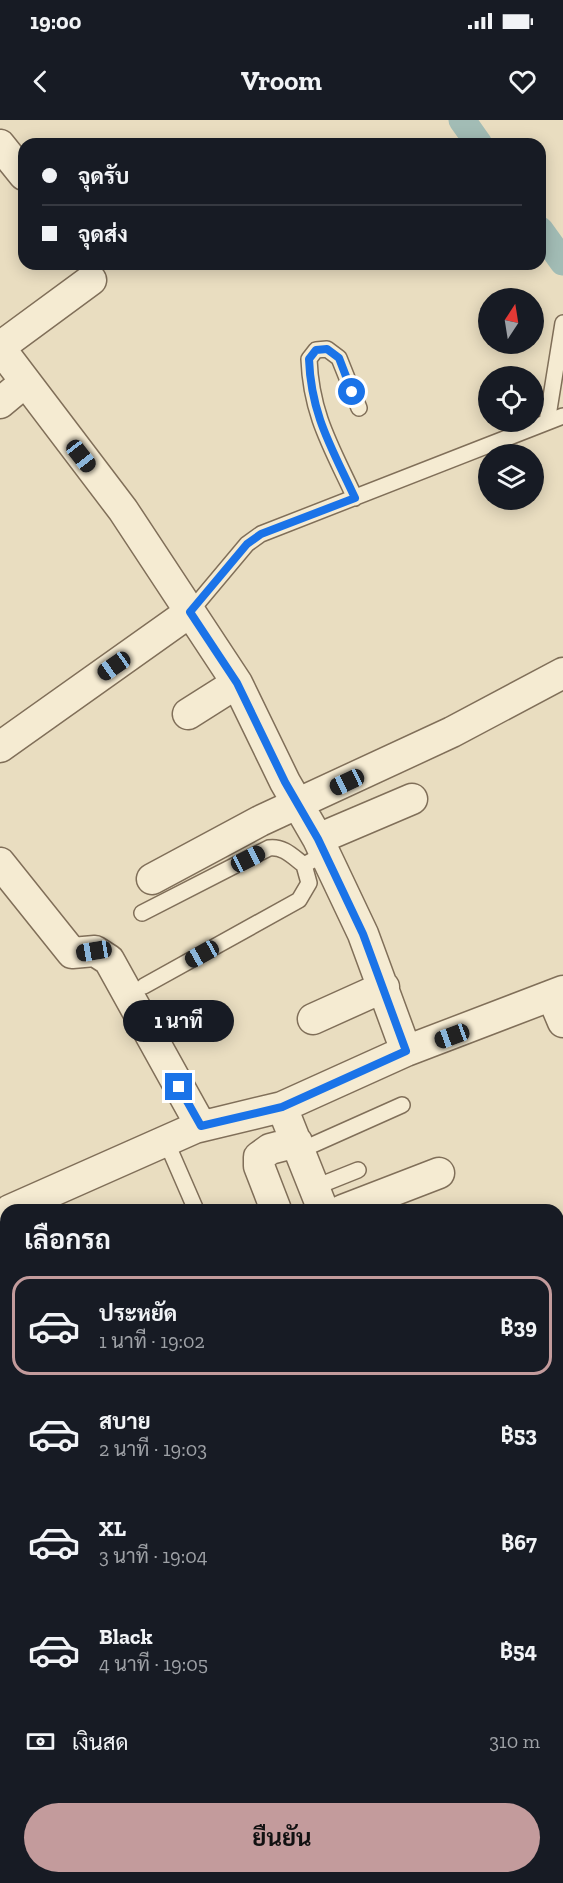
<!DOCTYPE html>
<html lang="th">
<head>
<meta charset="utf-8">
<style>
	body { margin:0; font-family:"Zilla Slab",Sarabun,serif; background:#242831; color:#f1f3f6; height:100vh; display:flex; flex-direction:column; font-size:22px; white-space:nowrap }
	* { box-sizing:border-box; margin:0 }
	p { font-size:20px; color:#9ea1a6 }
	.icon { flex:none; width:33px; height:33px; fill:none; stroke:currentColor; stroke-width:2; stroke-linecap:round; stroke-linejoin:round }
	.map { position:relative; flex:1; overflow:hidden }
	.sheet { position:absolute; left:0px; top:1084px; width:564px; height:680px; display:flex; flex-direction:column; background:#171b24; border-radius:18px 18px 0 0; box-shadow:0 3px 15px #0003 }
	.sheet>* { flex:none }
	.guide { position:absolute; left:18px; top:18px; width:528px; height:132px; border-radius:18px; box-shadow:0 3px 15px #0003; display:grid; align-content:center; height:132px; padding:0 24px; background:#171b24 }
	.needle { width:39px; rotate:12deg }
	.controls { position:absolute; left:478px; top:168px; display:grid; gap:12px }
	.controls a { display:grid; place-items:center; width:66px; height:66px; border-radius:50%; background:#171b24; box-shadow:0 3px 15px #0003; font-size:30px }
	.end { position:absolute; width:27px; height:27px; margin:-14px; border:8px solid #1a73e8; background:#fff; box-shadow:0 0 0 3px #fff }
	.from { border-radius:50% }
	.bubble { position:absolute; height:42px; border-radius:21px; background:#171b24; box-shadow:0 3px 15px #0003; font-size:20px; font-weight:700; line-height:42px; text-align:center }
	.car { position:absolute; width:18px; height:36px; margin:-18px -9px; border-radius:8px; box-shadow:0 0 4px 2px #0007; background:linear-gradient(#222 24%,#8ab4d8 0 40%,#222 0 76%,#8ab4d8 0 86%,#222 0) }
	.guide b { display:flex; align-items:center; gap:21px; height:57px; font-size:22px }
	.guide b+b { border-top:2px solid #363941 }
	.guide i { width:15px; height:15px; background:#f1f3f6 }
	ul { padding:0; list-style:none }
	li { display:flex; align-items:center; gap:18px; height:99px; margin:0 12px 9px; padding:0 12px; border:3px solid transparent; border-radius:18px }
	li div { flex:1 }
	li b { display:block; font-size:22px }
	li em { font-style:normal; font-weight:700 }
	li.selected { border-color:#c39b9c }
	li>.icon { width:54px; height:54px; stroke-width:1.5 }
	h2 { padding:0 24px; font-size:27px; line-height:72px }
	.pay { display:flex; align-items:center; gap:15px; height:66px; padding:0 24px; font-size:22px }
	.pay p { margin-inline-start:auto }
	.action { display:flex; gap:12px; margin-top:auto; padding:12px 24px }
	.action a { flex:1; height:69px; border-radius:36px; background:#c39b9c; color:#111; font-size:24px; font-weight:700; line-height:69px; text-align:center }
	.status { display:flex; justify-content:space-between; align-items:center; height:42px; padding:0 30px; background:#171b24; direction:ltr }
	.status svg { height:16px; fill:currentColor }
	header { display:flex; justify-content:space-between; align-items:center; height:78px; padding:0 24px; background:#171b24; font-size:27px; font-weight:700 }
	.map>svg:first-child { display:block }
</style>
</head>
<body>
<div class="status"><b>19:00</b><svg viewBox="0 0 49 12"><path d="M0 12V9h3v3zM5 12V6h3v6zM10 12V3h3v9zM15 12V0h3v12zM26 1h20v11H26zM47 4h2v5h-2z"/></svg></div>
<header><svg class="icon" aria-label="back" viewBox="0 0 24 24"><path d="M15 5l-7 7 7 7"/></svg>Vroom<svg class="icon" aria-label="heart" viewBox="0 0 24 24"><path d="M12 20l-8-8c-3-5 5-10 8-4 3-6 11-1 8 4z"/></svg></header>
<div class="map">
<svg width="563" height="1763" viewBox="0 0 563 1763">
	<rect width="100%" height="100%" fill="#e9ddc0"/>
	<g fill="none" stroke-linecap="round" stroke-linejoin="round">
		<path stroke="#a2bcb5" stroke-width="27" d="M462 0 479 24
			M540 110 563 142"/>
		<g stroke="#806f59" stroke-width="18">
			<path id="service" d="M547 302 563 203
				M355 378C332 328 311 295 309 239L316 230 327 229 339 238 359 288
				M190 492 247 424 261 414 563 296
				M142 793 269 728C284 726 293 737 304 745
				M144 866 299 780 309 763 304 745 324 734
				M166 1021 196 1090
				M299 1031 402 985
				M313 1068 358 1050"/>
		</g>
		<g stroke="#806f59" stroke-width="33">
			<path id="minor" d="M0 25 24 55
				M0 227 91 160
				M0 228 123 390 237 563 285 662 318 719 363 814 406 931
				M0 283 24 263
				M188 594 237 563
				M0 627 190 492
				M318 719 412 679
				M0 743 72 833 95 831 109 840 201 1006
				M152 759 260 701 452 612 563 553
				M552 876 563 902
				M313 899 384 867
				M282 987 323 1090
				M10 1090 195 1008 282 987 406 931 563 871
				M276 1090 259 1046V1037L270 1029 297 1022
				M343 1090 439 1053
				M558 1139 563 1137
				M558 1218 563 1217
				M558 1341 563 1339
				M558 1395 563 1392
				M558 1463 563 1460
				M558 1517 563 1537
				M303 1758 306 1763
				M260 1763 272 1758
				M473 1763 482 1758"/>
		</g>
		<g stroke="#4e3d2e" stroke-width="36">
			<path id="primary" d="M0 1372 6 1374
				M0 1429 6 1431
				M558 1591 563 1593
				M558 1647 563 1649"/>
		</g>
		<use href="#service" stroke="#f5ebd2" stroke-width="15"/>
		<use href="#minor" stroke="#f5ebd2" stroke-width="30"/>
		<use href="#primary" stroke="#ead29a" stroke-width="33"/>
	</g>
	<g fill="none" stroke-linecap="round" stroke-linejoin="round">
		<path stroke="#1a73e8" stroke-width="8" d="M179 967 201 1006 282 987 406 931 363 814 318 719 285 662 237 563 190 492 247 424 261 414 355 378C332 328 311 295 309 239L316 230 327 229 339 238 352 272"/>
	</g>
</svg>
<div class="controls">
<a><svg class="needle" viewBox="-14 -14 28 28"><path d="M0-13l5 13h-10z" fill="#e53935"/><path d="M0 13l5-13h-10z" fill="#9ea1a6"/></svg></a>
<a><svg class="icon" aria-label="locate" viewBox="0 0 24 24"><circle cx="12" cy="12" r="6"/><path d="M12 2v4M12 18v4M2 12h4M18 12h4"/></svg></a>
<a><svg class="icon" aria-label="layers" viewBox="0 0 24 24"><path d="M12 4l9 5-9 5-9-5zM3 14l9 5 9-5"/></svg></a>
</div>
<i class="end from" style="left:352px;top:272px"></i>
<i class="end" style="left:179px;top:967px"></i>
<div class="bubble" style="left:123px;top:880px;width:111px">1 นาที</div>
<i class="car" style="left:81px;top:336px;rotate:142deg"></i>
<i class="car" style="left:114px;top:546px;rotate:235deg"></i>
<i class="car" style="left:347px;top:662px;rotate:245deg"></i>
<i class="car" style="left:248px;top:739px;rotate:63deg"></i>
<i class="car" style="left:94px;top:831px;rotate:261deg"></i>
<i class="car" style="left:202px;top:834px;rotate:241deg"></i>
<i class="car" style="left:452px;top:916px;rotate:250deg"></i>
<div class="guide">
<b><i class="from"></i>จุดรับ</b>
<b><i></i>จุดส่ง</b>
</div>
<section class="sheet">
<h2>เลือกรถ</h2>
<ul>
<li class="selected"><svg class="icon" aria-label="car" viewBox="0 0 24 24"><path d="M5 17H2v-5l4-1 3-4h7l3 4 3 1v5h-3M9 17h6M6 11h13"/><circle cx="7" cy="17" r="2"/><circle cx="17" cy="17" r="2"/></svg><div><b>ประหยัด</b><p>1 นาที · 19:02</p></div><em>฿39</em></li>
<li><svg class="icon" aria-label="car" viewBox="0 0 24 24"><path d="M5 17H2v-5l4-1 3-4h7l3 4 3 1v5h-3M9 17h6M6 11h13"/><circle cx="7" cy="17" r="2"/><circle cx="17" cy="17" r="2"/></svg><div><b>สบาย</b><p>2 นาที · 19:03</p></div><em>฿53</em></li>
<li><svg class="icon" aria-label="car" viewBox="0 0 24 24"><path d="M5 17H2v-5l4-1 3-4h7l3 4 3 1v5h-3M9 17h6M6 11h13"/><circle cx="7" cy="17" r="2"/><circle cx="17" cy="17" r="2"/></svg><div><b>XL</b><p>3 นาที · 19:04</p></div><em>฿67</em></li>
<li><svg class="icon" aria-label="car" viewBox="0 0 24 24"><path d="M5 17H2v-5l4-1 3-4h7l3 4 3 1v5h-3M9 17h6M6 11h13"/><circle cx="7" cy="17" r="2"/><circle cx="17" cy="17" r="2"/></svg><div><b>Black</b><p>4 นาที · 19:05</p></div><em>฿54</em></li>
</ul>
<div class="pay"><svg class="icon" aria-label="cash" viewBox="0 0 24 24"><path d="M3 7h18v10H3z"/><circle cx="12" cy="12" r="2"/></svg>เงินสด<p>310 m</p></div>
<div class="action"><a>ยืนยัน</a></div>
</section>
</div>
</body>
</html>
